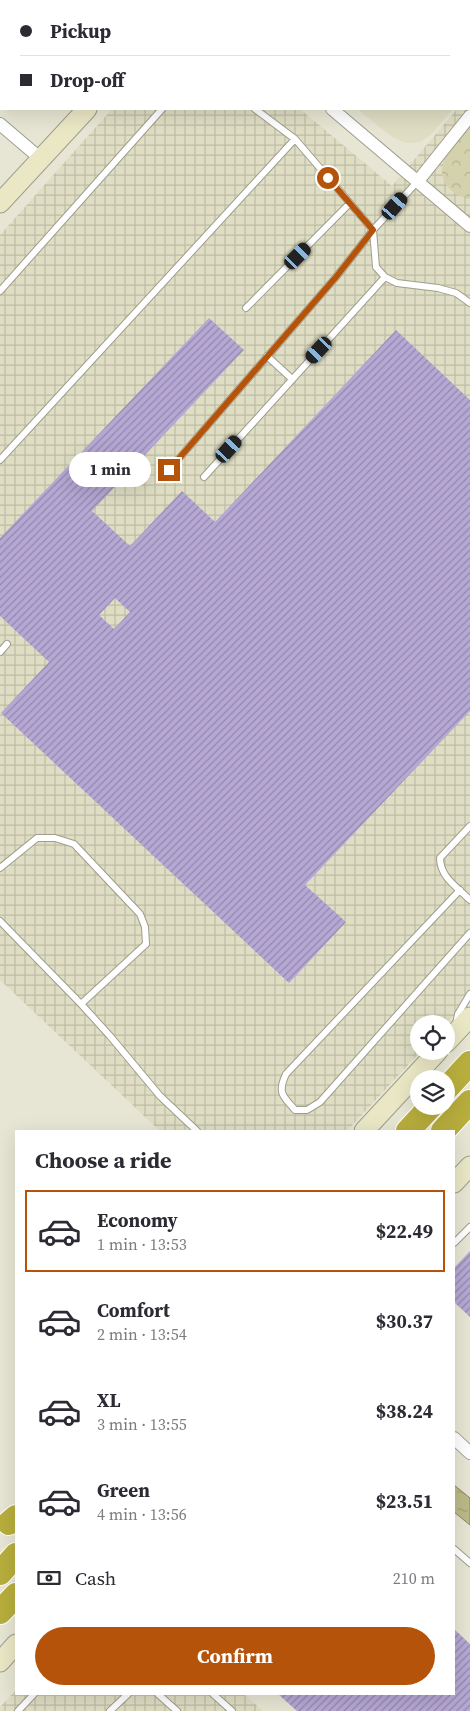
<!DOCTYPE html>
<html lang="en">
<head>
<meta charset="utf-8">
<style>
	body { margin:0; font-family:"Source Serif 4",serif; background:#f2f2f3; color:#2b2b33; height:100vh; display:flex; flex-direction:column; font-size:19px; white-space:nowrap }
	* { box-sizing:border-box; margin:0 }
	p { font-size:16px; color:#7c7c81 }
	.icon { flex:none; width:28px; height:28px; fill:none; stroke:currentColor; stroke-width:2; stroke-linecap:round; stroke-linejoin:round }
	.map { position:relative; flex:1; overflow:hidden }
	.sheet { position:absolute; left:15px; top:1130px; width:440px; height:565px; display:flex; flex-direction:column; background:#fff; border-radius:0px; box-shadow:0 5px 20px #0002 }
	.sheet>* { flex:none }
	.top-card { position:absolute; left:0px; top:0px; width:470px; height:110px; box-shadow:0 5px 20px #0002; display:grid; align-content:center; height:110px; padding:0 20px; background:#fff }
	.buttons { position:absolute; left:410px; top:1015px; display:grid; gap:10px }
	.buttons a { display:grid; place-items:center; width:45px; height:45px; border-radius:50%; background:#fff; box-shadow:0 5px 20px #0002; font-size:25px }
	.end { position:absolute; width:22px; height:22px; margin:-11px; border:6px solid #b45309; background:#fff; box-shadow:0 0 0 2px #fff }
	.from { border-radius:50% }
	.bubble { position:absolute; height:35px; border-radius:18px; background:#fff; box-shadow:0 5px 20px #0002; font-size:16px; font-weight:700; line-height:35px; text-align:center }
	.car { position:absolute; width:15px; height:30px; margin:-15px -8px; border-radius:6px; box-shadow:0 0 4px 1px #0007; background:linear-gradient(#222 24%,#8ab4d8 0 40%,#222 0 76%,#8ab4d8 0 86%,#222 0) }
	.top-card b { display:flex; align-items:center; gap:18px; height:48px; font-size:19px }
	.top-card b+b { border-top:1px solid #e1e1e2 }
	.top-card i { width:12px; height:12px; background:#2b2b33 }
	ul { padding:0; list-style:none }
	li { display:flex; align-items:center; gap:15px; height:82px; margin:0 10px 8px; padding:0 10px; border:2px solid transparent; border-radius:0px }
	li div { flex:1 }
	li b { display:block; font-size:19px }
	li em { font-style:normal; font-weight:700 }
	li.selected { border-color:#b45309 }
	li>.icon { width:45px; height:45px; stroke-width:1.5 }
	h2 { padding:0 20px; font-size:22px; line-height:60px }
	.pay { display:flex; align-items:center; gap:12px; height:55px; padding:0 20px; font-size:19px }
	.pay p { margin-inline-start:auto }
	.primary-button { display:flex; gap:10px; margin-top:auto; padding:10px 20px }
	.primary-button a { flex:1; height:58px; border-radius:30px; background:#b45309; color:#fff; font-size:20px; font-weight:700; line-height:58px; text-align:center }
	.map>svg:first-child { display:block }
</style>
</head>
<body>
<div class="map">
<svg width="470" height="1711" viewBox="0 0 470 1711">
	<defs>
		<pattern id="industrial-grid" width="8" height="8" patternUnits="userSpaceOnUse" patternTransform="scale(1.25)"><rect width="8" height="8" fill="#dfddc3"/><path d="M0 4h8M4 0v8" fill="none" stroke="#bebda6"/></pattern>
		<pattern id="park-crowns" width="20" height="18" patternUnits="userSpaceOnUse" patternTransform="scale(1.25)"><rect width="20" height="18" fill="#d4d2ac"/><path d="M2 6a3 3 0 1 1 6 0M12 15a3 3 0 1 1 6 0" fill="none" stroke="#b5b393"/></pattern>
		<pattern id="water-ripples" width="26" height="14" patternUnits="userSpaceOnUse" patternTransform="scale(1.25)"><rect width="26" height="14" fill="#bcb988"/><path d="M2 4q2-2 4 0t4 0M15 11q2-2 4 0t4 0" fill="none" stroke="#a19e74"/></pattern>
		<pattern id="building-hatch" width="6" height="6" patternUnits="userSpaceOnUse" patternTransform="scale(1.25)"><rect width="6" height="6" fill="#b6a8d5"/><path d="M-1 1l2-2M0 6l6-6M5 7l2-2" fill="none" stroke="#9388ab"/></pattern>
	</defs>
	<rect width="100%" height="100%" fill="#e7e6d4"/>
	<path fill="#dfddc3" d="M223 0H470V89L469 91V1Z
		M357 109H453L430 136 420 142 406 143 392 137Z"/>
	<path fill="url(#industrial-grid)" d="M470 93V998L446 1024H419V1051H421L347 1131H160L0 980V235L112 109H300L392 186 457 109H469Z
		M16 1690V1694H244L263 1711H0V1707Z"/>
	<path fill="url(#park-crowns)" d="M470 128V198L469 199C449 193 436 180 445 158 449 149 463 136 470 128Z"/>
	<path fill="url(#water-ripples)" stroke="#898763" d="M454 1485 470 1498V1525L454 1512Z"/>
	<path fill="url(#building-hatch)" fill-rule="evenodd" d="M209 318 244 350 92 511 130 546 182 491 215 522 396 330 470 400V711L305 885 346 922 289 983 1 713 49 662 0 616V538ZM115 598 130 612 114 629 99 615Z
		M470 1251V1317L454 1302V1268Z
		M454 1629 470 1644V1711H297L278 1694H454Z"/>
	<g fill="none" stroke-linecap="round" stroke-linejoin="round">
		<g stroke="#9f9e8d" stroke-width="8">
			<path id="lane" d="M255 109 295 139 373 230 376 267 385 277 397 283 438 288 456 293 470 303
				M0 291 162 109
				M246 308 350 203
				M267 356 292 379
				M0 460 295 139
				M169 470 336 277 373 230 418 181
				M204 477 385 277
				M0 652 7 644
				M470 826 440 858C440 877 457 887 470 900
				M0 868 37 838H55L74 844 140 914 145 927 146 944 81 1004
				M460 890 286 1074C277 1093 283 1096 295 1110H307L320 1102 470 933
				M0 921 81 1004 110 1036 160 1096 197 1131
				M456 1024 458 1014 470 994
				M454 1243 470 1227
				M454 1549 470 1563
				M158 1694 177 1711
				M213 1694 232 1711
				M18 1711 34 1694
				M110 1711 128 1694"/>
		</g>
		<g stroke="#9f9e8d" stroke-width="14">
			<path id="street" d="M203 0 205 1
				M332 109 470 226
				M0 124 41 159
				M418 181 470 116
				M454 1438 470 1453"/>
		</g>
		<g stroke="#9f9e8d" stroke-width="21">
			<path id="secondary" d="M184 1 185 0
				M0 203 87 109
				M446 1043 470 1017
				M364 1131 438 1051
				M454 1183 470 1166
				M0 1662 16 1644"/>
		</g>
		<g stroke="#fff" stroke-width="26">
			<path id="highway" d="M446 1089 470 1063
				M408 1131 431 1106
				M443 1131 470 1102
				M9 1523 16 1517
				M0 1573 16 1555
				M0 1612 16 1595"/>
		</g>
		<use href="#lane" stroke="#fff" stroke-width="6"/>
		<use href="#street" stroke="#fff" stroke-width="12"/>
		<use href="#secondary" stroke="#eae7c5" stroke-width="19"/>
		<use href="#highway" stroke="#b8ae3d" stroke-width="24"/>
	</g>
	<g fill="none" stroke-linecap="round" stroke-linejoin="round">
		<path stroke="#b45309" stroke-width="6" d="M169 470 336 277 373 230 328 178"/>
	</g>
</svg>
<div class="buttons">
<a><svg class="icon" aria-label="locate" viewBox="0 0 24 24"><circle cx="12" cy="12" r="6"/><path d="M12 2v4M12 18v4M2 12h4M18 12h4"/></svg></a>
<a><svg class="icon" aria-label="layers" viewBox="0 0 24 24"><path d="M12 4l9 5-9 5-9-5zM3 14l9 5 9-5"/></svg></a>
</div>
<i class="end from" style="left:328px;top:178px"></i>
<i class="end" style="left:169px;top:470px"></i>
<div class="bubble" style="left:69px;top:452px;width:82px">1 min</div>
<i class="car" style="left:395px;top:206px;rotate:41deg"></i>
<i class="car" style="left:298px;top:256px;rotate:45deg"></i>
<i class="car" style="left:319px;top:350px;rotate:223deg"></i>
<i class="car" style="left:229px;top:449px;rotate:42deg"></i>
<div class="top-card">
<b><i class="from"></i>Pickup</b>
<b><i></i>Drop-off</b>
</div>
<section class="sheet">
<h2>Choose a ride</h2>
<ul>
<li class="selected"><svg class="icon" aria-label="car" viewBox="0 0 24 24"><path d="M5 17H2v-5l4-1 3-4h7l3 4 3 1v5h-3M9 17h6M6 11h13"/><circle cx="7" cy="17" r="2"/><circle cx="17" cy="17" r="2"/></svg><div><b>Economy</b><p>1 min · 13:53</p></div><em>$22.49</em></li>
<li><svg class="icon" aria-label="car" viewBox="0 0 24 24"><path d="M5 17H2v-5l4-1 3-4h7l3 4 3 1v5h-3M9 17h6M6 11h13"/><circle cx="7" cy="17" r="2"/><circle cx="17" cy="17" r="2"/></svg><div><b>Comfort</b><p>2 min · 13:54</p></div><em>$30.37</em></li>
<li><svg class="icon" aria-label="car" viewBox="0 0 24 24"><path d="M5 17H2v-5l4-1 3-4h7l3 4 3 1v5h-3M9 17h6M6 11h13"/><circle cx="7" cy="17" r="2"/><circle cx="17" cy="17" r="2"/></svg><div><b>XL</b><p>3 min · 13:55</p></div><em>$38.24</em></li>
<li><svg class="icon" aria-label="car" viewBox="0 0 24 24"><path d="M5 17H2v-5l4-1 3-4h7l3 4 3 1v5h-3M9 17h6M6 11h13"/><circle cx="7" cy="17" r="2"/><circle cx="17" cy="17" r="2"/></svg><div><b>Green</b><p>4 min · 13:56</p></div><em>$23.51</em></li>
</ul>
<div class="pay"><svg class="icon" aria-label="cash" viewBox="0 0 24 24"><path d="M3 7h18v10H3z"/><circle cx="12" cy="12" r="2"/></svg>Cash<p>210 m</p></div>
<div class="primary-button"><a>Confirm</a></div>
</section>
</div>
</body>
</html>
